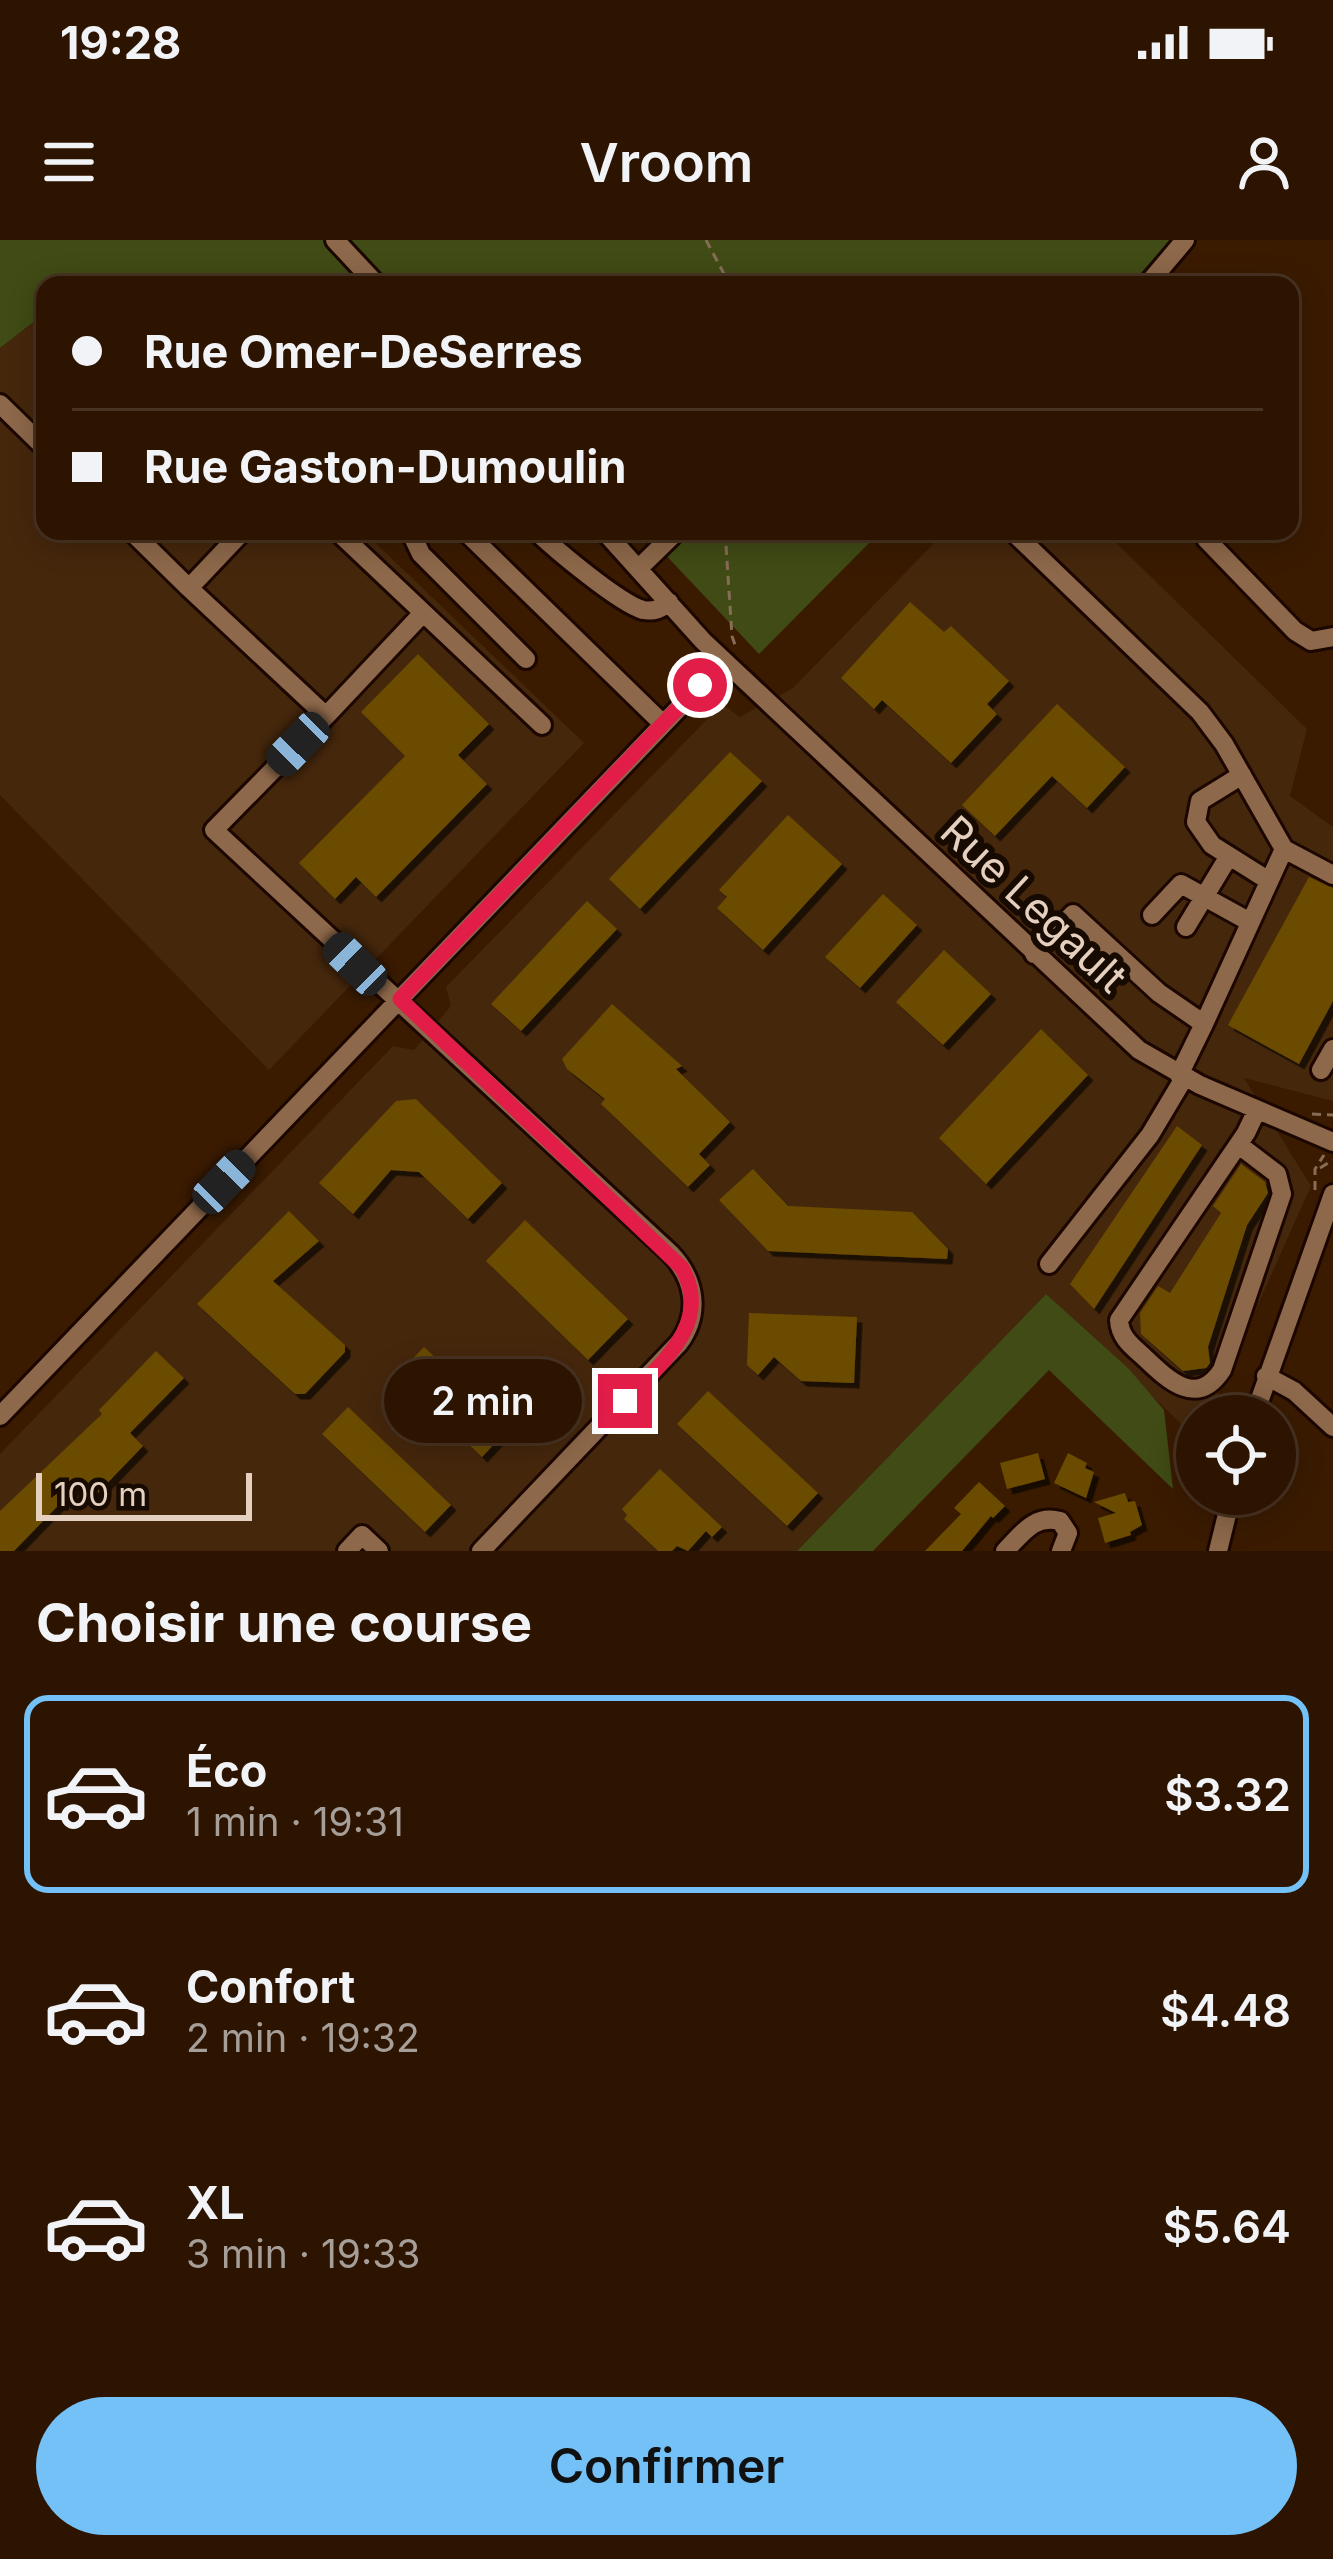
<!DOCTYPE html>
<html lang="fr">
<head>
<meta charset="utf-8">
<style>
	body { margin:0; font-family:Inter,sans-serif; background:#341d0a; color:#f1f3f6; height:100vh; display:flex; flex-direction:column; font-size:45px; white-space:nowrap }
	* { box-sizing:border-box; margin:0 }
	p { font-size:39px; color:#a69e99 }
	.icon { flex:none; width:66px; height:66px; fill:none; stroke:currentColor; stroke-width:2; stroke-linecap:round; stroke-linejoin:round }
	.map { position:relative; height:1311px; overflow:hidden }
	.side { display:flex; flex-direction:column; background:#2c1400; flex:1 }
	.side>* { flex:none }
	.guide { position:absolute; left:36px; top:36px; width:1263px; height:264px; border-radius:24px; box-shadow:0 6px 30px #0003,0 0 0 3px #483322; display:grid; align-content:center; height:264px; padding:0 36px; background:#2c1400 }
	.controls { position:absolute; left:1176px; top:1155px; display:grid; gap:24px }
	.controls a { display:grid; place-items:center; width:120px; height:120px; border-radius:50%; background:#2c1400; box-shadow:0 6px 30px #0003,0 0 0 3px #483322; font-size:60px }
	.scale { position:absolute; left:36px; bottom:30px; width:216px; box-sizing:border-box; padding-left:12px; border:6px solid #e5d0c0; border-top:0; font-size:33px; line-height:42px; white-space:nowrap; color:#e5d0c0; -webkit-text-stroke:9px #170a01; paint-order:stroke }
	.end { position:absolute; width:54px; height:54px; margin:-27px; border:15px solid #e11d48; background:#fff; box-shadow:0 0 0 6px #fff }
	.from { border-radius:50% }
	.bubble { position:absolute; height:84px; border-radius:42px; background:#2c1400; box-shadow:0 6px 30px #0003,0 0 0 3px #483322; font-size:39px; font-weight:600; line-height:84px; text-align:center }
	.car { position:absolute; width:36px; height:72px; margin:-36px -18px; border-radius:15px; box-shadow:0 0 9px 3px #0007; background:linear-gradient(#222 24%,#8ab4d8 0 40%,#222 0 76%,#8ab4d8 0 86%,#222 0) }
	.guide b { display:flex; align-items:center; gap:42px; height:114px; font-size:45px }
	.guide b+b { border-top:3px solid #483322 }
	.guide i { width:30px; height:30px; background:#f1f3f6 }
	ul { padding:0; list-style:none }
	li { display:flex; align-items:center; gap:36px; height:198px; margin:0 24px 18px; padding:0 12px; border:6px solid transparent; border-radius:24px }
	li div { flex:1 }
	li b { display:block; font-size:45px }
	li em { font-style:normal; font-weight:600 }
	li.active { border-color:#73c1f6 }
	li>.icon { width:108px; height:108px; stroke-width:1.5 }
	h2 { padding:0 36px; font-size:54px; line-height:144px }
	.button { display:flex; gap:24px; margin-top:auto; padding:24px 36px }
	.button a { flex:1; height:138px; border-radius:72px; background:#73c1f6; color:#111; font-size:48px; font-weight:600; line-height:138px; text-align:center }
	.status { display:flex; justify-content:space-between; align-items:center; height:84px; padding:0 60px; background:#2c1400; direction:ltr }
	.status svg { height:33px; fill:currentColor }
	header { display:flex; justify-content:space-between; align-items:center; height:156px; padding:0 36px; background:#2c1400; font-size:54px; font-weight:600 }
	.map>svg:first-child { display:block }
</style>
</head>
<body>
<div class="status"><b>19:28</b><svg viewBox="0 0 49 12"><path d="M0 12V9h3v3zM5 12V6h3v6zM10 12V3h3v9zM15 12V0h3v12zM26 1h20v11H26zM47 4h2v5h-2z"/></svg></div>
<header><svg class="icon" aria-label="menu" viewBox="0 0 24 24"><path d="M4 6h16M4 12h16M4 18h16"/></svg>Vroom<svg class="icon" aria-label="person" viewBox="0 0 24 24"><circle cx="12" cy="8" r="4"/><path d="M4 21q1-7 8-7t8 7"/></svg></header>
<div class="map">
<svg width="1333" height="1311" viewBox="0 0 1333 1311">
	<defs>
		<filter id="shadow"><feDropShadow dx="5.5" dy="5.5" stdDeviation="0" flood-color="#0009"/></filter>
	</defs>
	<rect width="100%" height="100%" fill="#3a1b00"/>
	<path fill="#45270c" d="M40 78 45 79V291H363L584 503 269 830 0 555V108Z
		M946 291H1104L1307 489 1290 556 1333 587V861L1244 838 1311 946 1208 1176H1197V1199L1046 1054 797 1311H0V1214L393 806 414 810 451 766 446 747 722 464 740 477 793 448Z"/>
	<path fill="#404b15" d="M0 0H1171L1130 45H45V79L39 78 0 108Z
		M643 291H881L759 414Z
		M1046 1054 1129 1129 1164 1170 1173 1249 1049 1130 873 1311H797Z"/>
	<path fill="#6b4c05" filter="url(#shadow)" d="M910 362 944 392 951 386 1009 441 987 464 997 474 951 523 882 460 874 469 841 438Z
		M418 414 489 484 458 515 487 544 376 657 356 637 335 659 299 623 405 516 361 472Z
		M1057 464 1125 527 1087 568 1052 536 995 596 962 565Z
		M730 512 762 541 640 669 609 639Z
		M788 575 842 624 763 710 717 668 727 657 719 650Z
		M1309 637 1333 648V761L1299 824 1228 785Z
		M883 654 917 685 860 748 825 717Z
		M587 661 617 689 521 791 491 764Z
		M944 710 991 754 943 805 896 762Z
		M612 764 682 826 676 829 730 882 699 914 710 925 688 947 601 864 605 859 567 829 562 819Z
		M1041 789 1088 835 986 944 939 898Z
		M416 859 502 943 468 979 419 932 391 930 353 974 319 943 396 861Z
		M1177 886 1202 905 1094 1069 1070 1044Z
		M1241 924 1265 942 1268 953 1247 985 1208 1107 1210 1123 1206 1128 1183 1131 1141 1094 1140 1073 1158 1046 1170 1053 1221 973 1213 966Z
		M753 929 788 966 912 972 948 1009 947 1019 768 1011 719 960Z
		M289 971 319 1001 273 1041 345 1105V1112L305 1154H295L197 1064Z
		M525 980 628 1079 588 1120 486 1021Z
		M749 1073 857 1077 854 1143 801 1141 774 1117 758 1135 747 1125Z
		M424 1107 510 1187 482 1217 396 1136Z
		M156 1111 184 1138 130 1193 143 1206 91 1260 77 1246 14 1311H0V1271L102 1174 99 1170Z
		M708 1151 818 1253 787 1286 677 1184Z
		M348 1167 451 1265 425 1292 322 1194Z
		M1038 1213 1045 1239 1007 1249 1000 1223Z
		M1068 1213 1087 1223 1085 1228 1094 1232 1086 1258 1054 1243Z
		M660 1229 722 1287 712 1297 706 1291 688 1311 677 1306 672 1311H658L624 1279 627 1275 622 1269Z
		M979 1242 1005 1266 993 1278 991 1276 962 1311H925L961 1274 954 1268Z
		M1125 1253 1128 1262 1135 1261 1142 1285 1130 1292 1131 1295 1105 1303 1098 1278 1116 1273 1094 1262Z"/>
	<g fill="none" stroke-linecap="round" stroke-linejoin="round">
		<g stroke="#1c0600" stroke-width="24">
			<path id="minor" d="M335 0 377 45
				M1147 45 1185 0
				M0 164 45 208
				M131 291 189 348 243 291
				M337 291 542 485
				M410 291 421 314 526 419
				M473 291 469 295 662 483
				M536 291C556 310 619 363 643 370 654 372 661 369 669 362
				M604 291 703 401 1139 810 1200 845 1333 902
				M1012 291 1200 472 1224 504 1284 609
				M1206 299 1295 391 1311 401 1333 397
				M638 329 677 291
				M189 348 326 476 423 373
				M326 476 214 590 670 1013C695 1039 701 1073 679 1103L481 1311
				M1242 535 1200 561 1196 582 1212 605 1269 641
				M1152 675 1181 644 1250 682
				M1186 687 1229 616
				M1034 714 1073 674 1159 753 1204 784 1179 835
				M1204 784 1284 609 1333 635
				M1321 830 1333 809
				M1239 905 1277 934 1282 954 1222 1130C1197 1168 1168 1140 1145 1118 1132 1106 1120 1098 1119 1080L1246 893 1257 870
				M1049 1024 1150 895 1184 838
				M1266 1136 1294 1151 1333 1187
				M0 1176 724 421
				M1254 1176 1333 954
				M347 1311 362 1295 379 1311
				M1005 1311C1022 1294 1034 1274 1060 1281L1068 1293 1061 1311
				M1218 1311 1232 1254"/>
		</g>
		<path stroke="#876c56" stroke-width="3" stroke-dasharray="9 6" stroke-linecap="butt" d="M706 0 730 45
			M725 291 732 396 736 408
			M1312 874 1333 875
			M1320 928 1333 920
			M1315 950V929L1324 915"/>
		<use href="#minor" stroke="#8d684a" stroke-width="18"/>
	</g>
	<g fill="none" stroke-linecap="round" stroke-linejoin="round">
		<path stroke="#e11d48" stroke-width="15" d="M625 1161C661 1123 713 1084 682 1028L400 759 700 445"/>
	</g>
	<g text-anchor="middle" stroke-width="12" stroke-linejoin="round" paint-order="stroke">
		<g font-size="42" fill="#e5d0c0" stroke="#170a01">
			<text transform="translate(1034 664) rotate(43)" y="15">Rue Legault</text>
		</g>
	</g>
</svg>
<div class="controls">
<a><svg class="icon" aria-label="locate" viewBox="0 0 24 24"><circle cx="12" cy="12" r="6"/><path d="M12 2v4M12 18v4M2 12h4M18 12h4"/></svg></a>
</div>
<div class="scale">100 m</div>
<i class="end from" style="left:700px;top:445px"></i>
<i class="end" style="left:625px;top:1161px"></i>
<div class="bubble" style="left:384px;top:1119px;width:198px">2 min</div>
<i class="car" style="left:298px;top:504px;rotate:224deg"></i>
<i class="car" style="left:355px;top:724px;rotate:314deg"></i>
<i class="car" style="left:224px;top:942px;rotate:44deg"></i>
<div class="guide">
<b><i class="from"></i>Rue Omer-DeSerres</b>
<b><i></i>Rue Gaston-Dumoulin</b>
</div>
</div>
<section class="side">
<h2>Choisir une course</h2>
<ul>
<li class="active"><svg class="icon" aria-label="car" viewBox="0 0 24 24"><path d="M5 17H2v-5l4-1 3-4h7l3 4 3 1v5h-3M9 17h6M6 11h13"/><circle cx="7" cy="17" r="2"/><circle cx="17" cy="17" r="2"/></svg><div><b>Éco</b><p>1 min · 19:31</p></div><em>$3.32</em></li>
<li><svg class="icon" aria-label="car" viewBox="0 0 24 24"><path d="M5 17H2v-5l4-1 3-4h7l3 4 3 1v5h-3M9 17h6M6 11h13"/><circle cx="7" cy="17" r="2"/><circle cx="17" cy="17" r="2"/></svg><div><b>Confort</b><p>2 min · 19:32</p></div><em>$4.48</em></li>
<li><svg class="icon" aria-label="car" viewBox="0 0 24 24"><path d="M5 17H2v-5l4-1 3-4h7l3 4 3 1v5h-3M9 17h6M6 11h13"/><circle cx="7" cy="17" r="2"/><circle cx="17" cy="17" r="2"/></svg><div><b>XL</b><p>3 min · 19:33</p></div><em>$5.64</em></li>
</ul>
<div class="button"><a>Confirmer</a></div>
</section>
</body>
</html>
